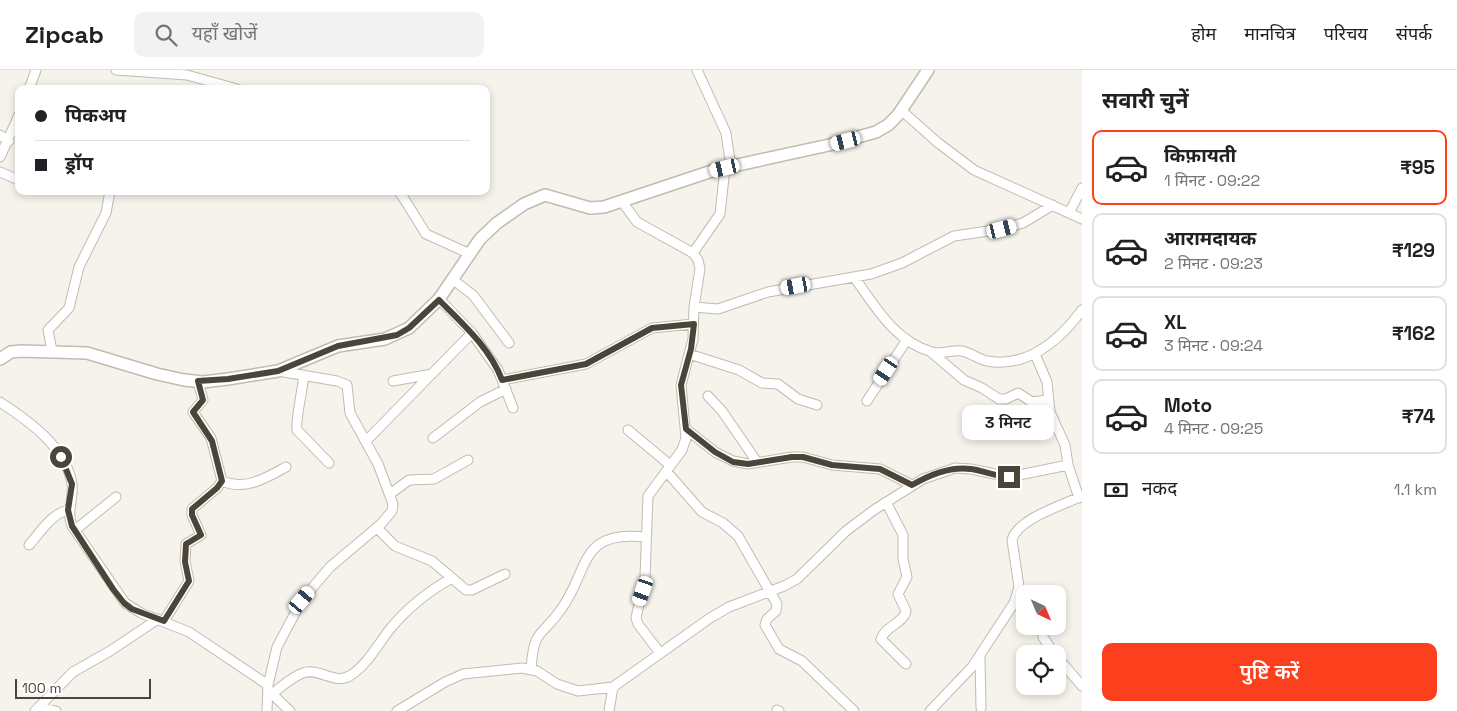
<!DOCTYPE html>
<html lang="hi">
<head>
<meta charset="utf-8">
<style>
	body { margin:0; font-family:"Space Grotesk","Noto Sans Devanagari",sans-serif; background:#f2f2f2; color:#202124; height:100vh; display:flex; flex-direction:column; font-size:19px; white-space:nowrap }
	* { box-sizing:border-box; margin:0 }
	p { font-size:16px; color:#757577 }
	.icon { flex:none; width:28px; height:28px; fill:none; stroke:currentColor; stroke-width:2; stroke-linecap:round; stroke-linejoin:round }
	.map { position:relative; flex:1; overflow:hidden }
	.side { display:flex; flex-direction:column; background:#fff; width:375px }
	.side>* { flex:none }
	.banner { position:absolute; left:15px; top:15px; width:475px; height:110px; border-radius:10px; box-shadow:0 2px 8px #0003; display:grid; align-content:center; height:110px; padding:0 20px; background:#fff }
	.needle { width:32px; rotate:136deg }
	.controls { position:absolute; left:1016px; top:515px; display:grid; gap:10px }
	.controls a { display:grid; place-items:center; width:50px; height:50px; border-radius:10px; background:#fff; box-shadow:0 2px 8px #0003; font-size:25px }
	.scale { position:absolute; left:15px; bottom:12px; width:136px; box-sizing:border-box; padding-left:5px; border:2px solid #4b4439; border-top:0; font-size:14px; line-height:18px; white-space:nowrap; color:#4b4439; -webkit-text-stroke:4px #fff; paint-order:stroke }
	.end { position:absolute; width:22px; height:22px; margin:-11px; border:6px solid #4b4439; background:#fff; box-shadow:0 0 0 2px #fff }
	.from { border-radius:50% }
	.bubble { position:absolute; height:35px; border-radius:10px; background:#fff; box-shadow:0 2px 8px #0003; font-size:16px; font-weight:600; line-height:35px; text-align:center }
	.car { position:absolute; width:15px; height:30px; margin:-15px -8px; border-radius:6px; box-shadow:0 0 4px 1px #0007; background:linear-gradient(#fff 24%,#345 0 40%,#fff 0 76%,#345 0 86%,#fff 0) }
	.banner b { display:flex; align-items:center; gap:18px; height:48px; font-size:19px }
	.banner b+b { border-top:1px solid #e0e0e0 }
	.banner i { width:12px; height:12px; background:#202124 }
	ul { padding:0; list-style:none }
	li { display:flex; align-items:center; gap:15px; height:75px; margin:0 10px 8px; padding:0 10px; border:2px solid #e0e0e0; border-radius:10px }
	li div { flex:1 }
	li b { display:block; font-size:19px }
	li em { font-style:normal; font-weight:600 }
	li.current { border-color:#fc3f1d }
	li>.icon { width:45px; height:45px; stroke-width:1.5 }
	h2 { padding:0 20px; font-size:22px; line-height:60px }
	.pay { display:flex; align-items:center; gap:12px; height:55px; padding:0 20px; font-size:19px }
	.pay p { margin-inline-start:auto }
	.primary-button { display:flex; gap:10px; margin-top:auto; padding:10px 20px }
	.primary-button a { flex:1; height:58px; border-radius:10px; background:#fc3f1d; color:#fff; font-size:20px; font-weight:600; line-height:58px; text-align:center }
	header { display:flex; align-items:center; gap:30px; box-sizing:border-box; height:70px; padding:0 25px; background:#fff; border-bottom:1px solid #e0e0e0 }
	header strong { font-size:24px }
	nav { display:flex; gap:28px; margin-inline-start:auto; font-size:18px }
	.search { width:350px; height:45px; background:#f2f2f2; display:flex; align-items:center; gap:12px; box-sizing:border-box; padding:0 18px; border-radius:10px; color:#757577; font-size:19px }
	main { display:flex; flex:1; min-height:0 }
	.map>svg:first-child { display:block }
</style>
</head>
<body>
<header>
<strong>Zipcab</strong>
<div class="search"><svg class="icon" aria-label="search" viewBox="0 0 24 24"><circle cx="10" cy="10" r="6"/><path d="M15 15l6 6"/></svg>यहाँ खोजें</div>
<nav><a>होम</a><a>मानचित्र</a><a>परिचय</a><a>संपर्क</a></nav>
</header>
<main>
<div class="map">
<svg width="1082" height="641" viewBox="0 0 1082 641">
	<rect width="100%" height="100%" fill="#f6f3ec"/>
	<g fill="none" stroke-linecap="round" stroke-linejoin="round">
		<g stroke="#c2bbae" stroke-width="11">
			<path id="minor" d="M116 0 187 5 237 19
				M697 0 726 63 731 97
				M29 19 36 0
				M901 40 937 72 974 100 1082 149
				M0 65 9 71
				M0 87 19 45
				M0 102 19 110
				M398 121 403 127 426 164 468 183
				M623 133 637 152 693 183 698 190 700 199 694 237 693 269 681 315 686 368 682 380 648 426 645 507 636 548 638 554 660 583
				M1069 143 1082 118
				M693 183 720 144 725 98
				M854 207C875 236 895 272 932 282 944 285 952 279 962 281 971 283 978 289 987 291 1027 298 1059 271 1082 240
				M452 209 473 225 509 273
				M439 229 472 263 498 300 513 338
				M694 237 718 239 768 222 871 204 902 193 954 166 1002 159 1023 153 1053 135
				M52 281 48 260 69 238 79 197 106 143 110 121
				M931 282 964 310 982 318 999 329H1006L1018 323 1032 332 1047 330
				M689 284 739 300 762 313 778 314 798 329 817 335
				M1035 284 1047 312 1050 342 1065 375 1068 395 1079 428
				M304 305C303 317 295 352 297 360L329 393
				M502 310 586 294 652 258 693 254
				M393 311 432 304
				M708 326 722 341 757 392
				M867 331 906 271
				M0 332C29 351 66 377 72 414 74 429 66 441 72 456L125 533 141 543 189 562 268 615
				M686 359 715 382 733 391 748 394 792 387H803L832 395 880 399 912 415
				M628 360 670 395
				M433 368 480 332 506 319
				M366 371 472 263
				M666 401 702 442 723 453 738 466 777 534 776 541 767 549 765 555 779 579 802 591 854 641
				M222 411C245 421 266 408 286 397
				M390 424 409 410 434 409 468 390
				M886 432 903 465V489L907 507 898 524 906 541C903 554 885 556 881 569L906 594
				M377 458 395 476 432 491 466 520H472L505 504
				M75 460 116 427
				M29 475C40 463 51 444 68 440
				M164 551 189 511 185 491 186 474 201 465 192 445V439L217 418 222 411 211 368 193 342 203 330 198 311
				M1043 567 1054 584
				M980 587 981 638
				M1058 588 1082 616
				M531 599C534 556 542 568 562 538 590 498 579 460 645 467
				M272 624 290 641
				M268 627C279 619 291 607 303 603 319 597 336 616 351 605 368 594 378 574 390 559 408 537 427 522 452 508
				M39 638 56 641
				M777 640 779 641
				M35 641 73 602 110 581 158 549
				M267 641 268 615 277 577 302 530 330 497 381 454 392 441 393 434 378 394 350 343 347 315 337 311 278 301
				M397 641 445 612 463 604 522 598 537 601 557 614 578 621 613 617 710 548 729 537 784 516 797 509 846 461 874 440 923 409 955 398 971 399 1009 407 1068 395
				M609 641 613 617
				M930 641 972 597 1014 533 1019 517 1012 470C1017 449 1063 435 1082 426"/>
		</g>
		<g stroke="#c2bbae" stroke-width="14">
			<path id="tertiary" d="M0 289 11 282 21 281 87 283 157 304 184 310 203 312 228 309 278 301 338 276 385 269 409 258 439 229 480 169 497 153 524 134 545 125 590 138 604 137 715 100 829 75 876 62 888 55 898 45 928 0"/>
		</g>
		<use href="#minor" stroke="#fff" stroke-width="9"/>
		<use href="#tertiary" stroke="#fff" stroke-width="11"/>
	</g>
	<g fill="none" stroke-linecap="round" stroke-linejoin="round">
		<path stroke="#4b4439" stroke-width="6" d="M61 387 72 414 68 440 72 456 113 519 124 533 132 539 164 551 189 511 185 492 186 474 201 465 192 445V439L217 418 222 411 212 371 193 342 203 330 198 311 228 309 278 301 338 276 397 265 409 258 439 230C463 254 490 278 502 310L586 294 652 258 694 254 691 279 681 315 686 359 715 382 733 392 748 394 792 387H803L832 395 880 399 912 415C929 405 951 396 971 399 984 401 995 406 1009 407"/>
	</g>
</svg>
<div class="controls">
<a><svg class="needle" viewBox="-14 -14 28 28"><path d="M0-13l5 13h-10z" fill="#e53935"/><path d="M0 13l5-13h-10z" fill="#757577"/></svg></a>
<a><svg class="icon" aria-label="locate" viewBox="0 0 24 24"><circle cx="12" cy="12" r="6"/><path d="M12 2v4M12 18v4M2 12h4M18 12h4"/></svg></a>
</div>
<div class="scale">100 m</div>
<i class="end from" style="left:61px;top:387px"></i>
<i class="end" style="left:1009px;top:407px"></i>
<div class="bubble" style="left:962px;top:335px;width:92px">3 मिनट</div>
<i class="car" style="left:846px;top:71px;rotate:256deg"></i>
<i class="car" style="left:725px;top:98px;rotate:257deg"></i>
<i class="car" style="left:1002px;top:159px;rotate:76deg"></i>
<i class="car" style="left:796px;top:216px;rotate:260deg"></i>
<i class="car" style="left:886px;top:301px;rotate:213deg"></i>
<i class="car" style="left:643px;top:521px;rotate:199deg"></i>
<i class="car" style="left:302px;top:530px;rotate:40deg"></i>
<div class="banner">
<b><i class="from"></i>पिकअप</b>
<b><i></i>ड्रॉप</b>
</div>
</div>
<section class="side">
<h2>सवारी चुनें</h2>
<ul>
<li class="current"><svg class="icon" aria-label="car" viewBox="0 0 24 24"><path d="M5 17H2v-5l4-1 3-4h7l3 4 3 1v5h-3M9 17h6M6 11h13"/><circle cx="7" cy="17" r="2"/><circle cx="17" cy="17" r="2"/></svg><div><b>किफ़ायती</b><p>1 मिनट · 09:22</p></div><em>₹95</em></li>
<li><svg class="icon" aria-label="car" viewBox="0 0 24 24"><path d="M5 17H2v-5l4-1 3-4h7l3 4 3 1v5h-3M9 17h6M6 11h13"/><circle cx="7" cy="17" r="2"/><circle cx="17" cy="17" r="2"/></svg><div><b>आरामदायक</b><p>2 मिनट · 09:23</p></div><em>₹129</em></li>
<li><svg class="icon" aria-label="car" viewBox="0 0 24 24"><path d="M5 17H2v-5l4-1 3-4h7l3 4 3 1v5h-3M9 17h6M6 11h13"/><circle cx="7" cy="17" r="2"/><circle cx="17" cy="17" r="2"/></svg><div><b>XL</b><p>3 मिनट · 09:24</p></div><em>₹162</em></li>
<li><svg class="icon" aria-label="car" viewBox="0 0 24 24"><path d="M5 17H2v-5l4-1 3-4h7l3 4 3 1v5h-3M9 17h6M6 11h13"/><circle cx="7" cy="17" r="2"/><circle cx="17" cy="17" r="2"/></svg><div><b>Moto</b><p>4 मिनट · 09:25</p></div><em>₹74</em></li>
</ul>
<div class="pay"><svg class="icon" aria-label="cash" viewBox="0 0 24 24"><path d="M3 7h18v10H3z"/><circle cx="12" cy="12" r="2"/></svg>नकद<p>1.1 km</p></div>
<div class="primary-button"><a>पुष्टि करें</a></div>
</section>
</main>
</body>
</html>
